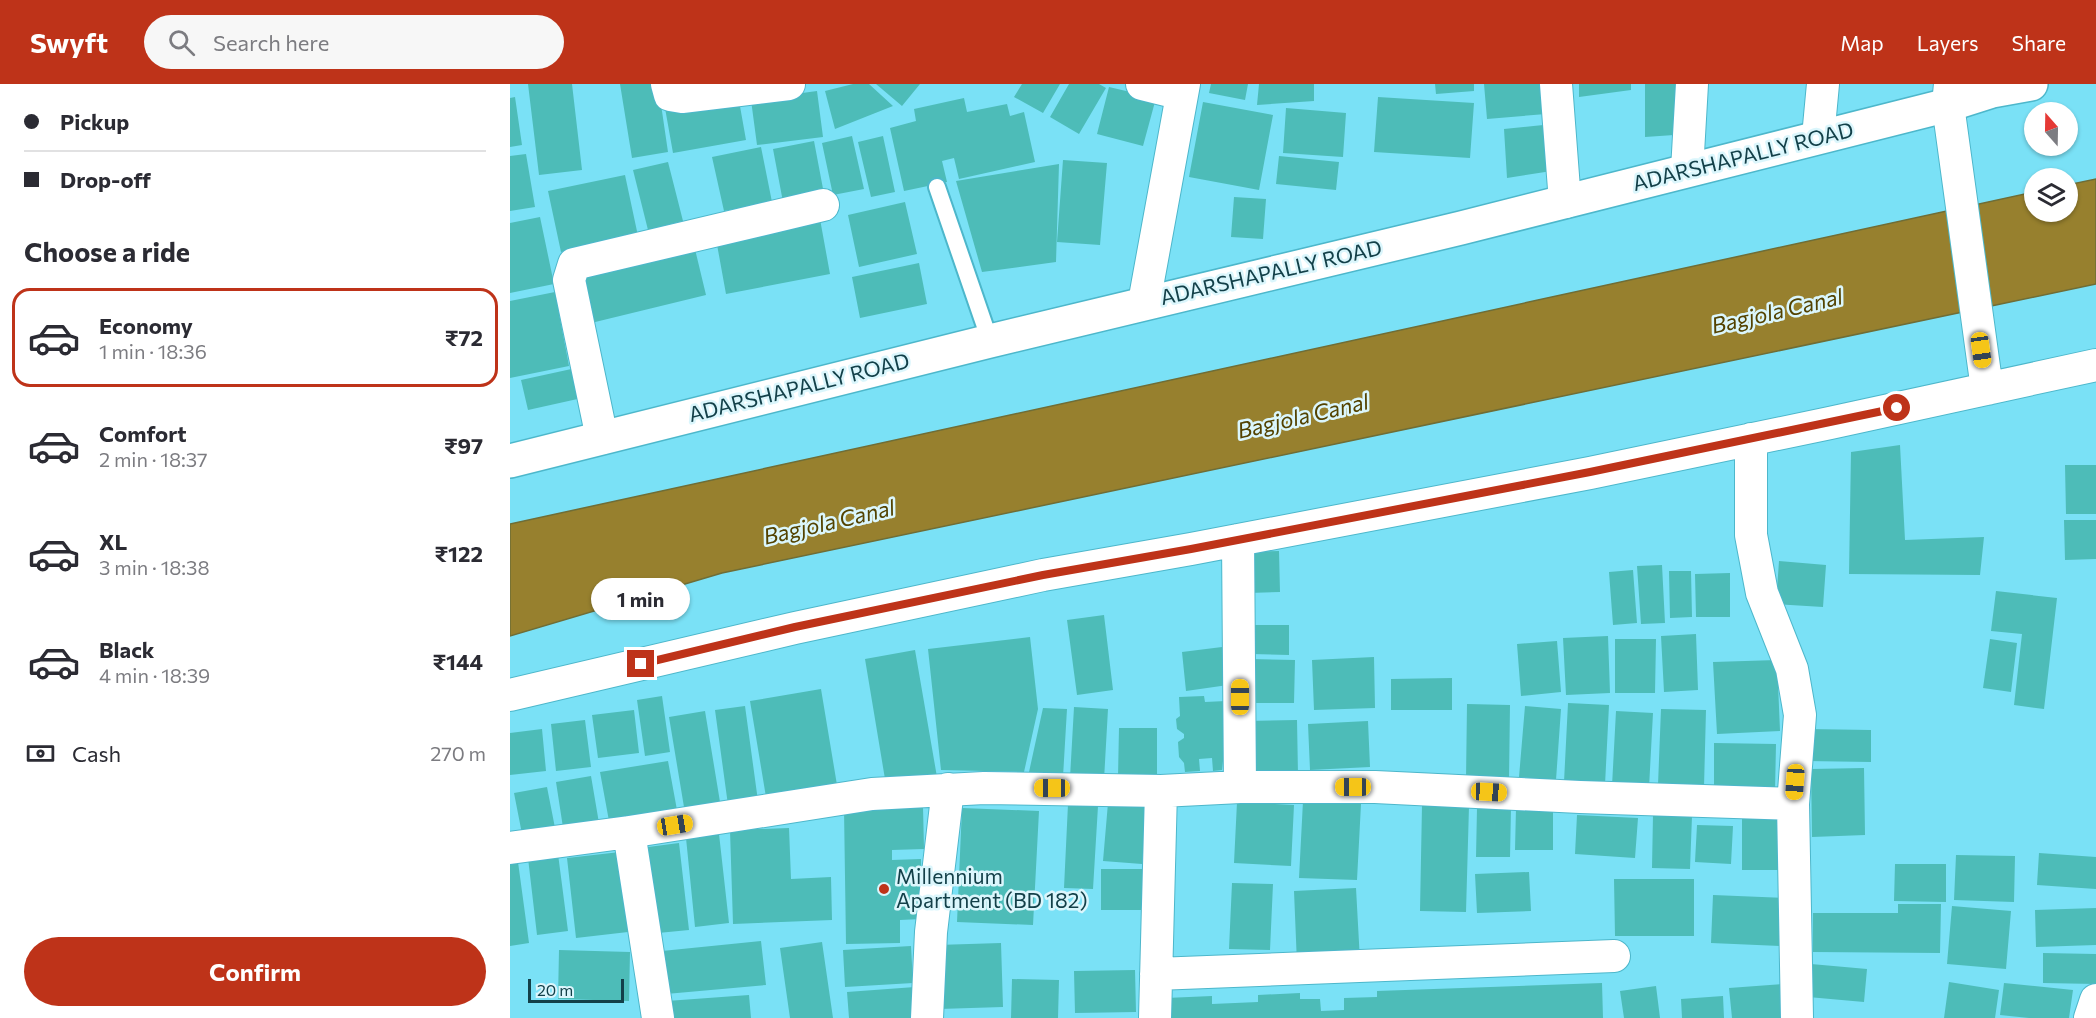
<!DOCTYPE html>
<html lang="en">
<head>
<meta charset="utf-8">
<style>
	body { margin:0; font-family:Commissioner,sans-serif; background:#f7f7f7; color:#2b2b33; height:100vh; display:flex; flex-direction:column; font-size:22px; white-space:nowrap }
	* { box-sizing:border-box; margin:0 }
	p { font-size:20px; color:#7c7c81 }
	.icon { flex:none; width:33px; height:33px; fill:none; stroke:currentColor; stroke-width:2; stroke-linecap:round; stroke-linejoin:round }
	.map { position:relative; flex:1; overflow:hidden }
	.side { display:flex; flex-direction:column; background:#fff; width:510px }
	.side>* { flex:none }
	.guide { display:grid; align-content:center; height:132px; padding:0 24px; background:#fff }
	.needle { width:39px; rotate:340deg }
	.buttons { position:absolute; left:1514px; top:18px; display:grid; gap:12px }
	.buttons a { display:grid; place-items:center; width:54px; height:54px; border-radius:50%; background:#fff; box-shadow:0 2px 4px #0004; font-size:30px }
	.scale { position:absolute; left:18px; bottom:15px; width:96px; box-sizing:border-box; padding-left:6px; border:3px solid #134049; border-top:0; font-size:16px; line-height:21px; white-space:nowrap; color:#134049; -webkit-text-stroke:4px #dbf6fc; paint-order:stroke }
	.end { position:absolute; width:27px; height:27px; margin:-14px; border:8px solid #be3319; background:#fff; box-shadow:0 0 0 3px #fff }
	.from { border-radius:50% }
	.bubble { position:absolute; height:42px; border-radius:21px; background:#fff; box-shadow:0 2px 4px #0004; font-size:20px; font-weight:700; line-height:42px; text-align:center }
	.car { position:absolute; width:18px; height:36px; margin:-18px -9px; border-radius:8px; box-shadow:0 0 4px 2px #0007; background:linear-gradient(#f5c518 24%,#345 0 40%,#f5c518 0 76%,#345 0 86%,#f5c518 0) }
	.guide b { display:flex; align-items:center; gap:21px; height:57px; font-size:22px }
	.guide b+b { border-top:2px solid #e1e1e2 }
	.guide i { width:15px; height:15px; background:#2b2b33 }
	ul { padding:0; list-style:none }
	li { display:flex; align-items:center; gap:18px; height:99px; margin:0 12px 9px; padding:0 12px; border:3px solid transparent; border-radius:18px }
	li div { flex:1 }
	li b { display:block; font-size:22px }
	li em { font-style:normal; font-weight:700 }
	li.on { border-color:#be3319 }
	li>.icon { width:54px; height:54px; stroke-width:1.5 }
	h2 { padding:0 24px; font-size:27px; line-height:72px }
	.pay { display:flex; align-items:center; gap:15px; height:66px; padding:0 24px; font-size:22px }
	.pay p { margin-inline-start:auto }
	.primary-button { display:flex; gap:12px; margin-top:auto; padding:12px 24px }
	.primary-button a { flex:1; height:69px; border-radius:36px; background:#be3319; color:#fff; font-size:24px; font-weight:700; line-height:69px; text-align:center }
	header { display:flex; align-items:center; gap:36px; box-sizing:border-box; height:84px; padding:0 30px; background:#be3319; color:#fff }
	header strong { font-size:28px }
	nav { display:flex; gap:33px; margin-inline-start:auto; font-size:21px }
	.search { width:420px; height:54px; background:#f7f7f7; display:flex; align-items:center; gap:15px; box-sizing:border-box; padding:0 21px; border-radius:33px; color:#7c7c81; font-size:22px }
	main { display:flex; flex:1; min-height:0 }
	.map>svg:first-child { display:block }
</style>
</head>
<body>
<header>
<strong>Swyft</strong>
<div class="search"><svg class="icon" aria-label="search" viewBox="0 0 24 24"><circle cx="10" cy="10" r="6"/><path d="M15 15l6 6"/></svg>Search here</div>
<nav><a>Map</a><a>Layers</a><a>Share</a></nav>
</header>
<main>
<section class="side">
<div class="guide">
<b><i class="from"></i>Pickup</b>
<b><i></i>Drop-off</b>
</div>
<h2>Choose a ride</h2>
<ul>
<li class="on"><svg class="icon" aria-label="car" viewBox="0 0 24 24"><path d="M5 17H2v-5l4-1 3-4h7l3 4 3 1v5h-3M9 17h6M6 11h13"/><circle cx="7" cy="17" r="2"/><circle cx="17" cy="17" r="2"/></svg><div><b>Economy</b><p>1 min · 18:36</p></div><em>₹72</em></li>
<li><svg class="icon" aria-label="car" viewBox="0 0 24 24"><path d="M5 17H2v-5l4-1 3-4h7l3 4 3 1v5h-3M9 17h6M6 11h13"/><circle cx="7" cy="17" r="2"/><circle cx="17" cy="17" r="2"/></svg><div><b>Comfort</b><p>2 min · 18:37</p></div><em>₹97</em></li>
<li><svg class="icon" aria-label="car" viewBox="0 0 24 24"><path d="M5 17H2v-5l4-1 3-4h7l3 4 3 1v5h-3M9 17h6M6 11h13"/><circle cx="7" cy="17" r="2"/><circle cx="17" cy="17" r="2"/></svg><div><b>XL</b><p>3 min · 18:38</p></div><em>₹122</em></li>
<li><svg class="icon" aria-label="car" viewBox="0 0 24 24"><path d="M5 17H2v-5l4-1 3-4h7l3 4 3 1v5h-3M9 17h6M6 11h13"/><circle cx="7" cy="17" r="2"/><circle cx="17" cy="17" r="2"/></svg><div><b>Black</b><p>4 min · 18:39</p></div><em>₹144</em></li>
</ul>
<div class="pay"><svg class="icon" aria-label="cash" viewBox="0 0 24 24"><path d="M3 7h18v10H3z"/><circle cx="12" cy="12" r="2"/></svg>Cash<p>270 m</p></div>
<div class="primary-button"><a>Confirm</a></div>
</section>
<div class="map">
<svg width="1586" height="934" viewBox="0 0 1586 934">
	<rect width="100%" height="100%" fill="#7ae1f6"/>
	<path fill="#97802e" stroke="#6f6d36" stroke-width="1.5" d="M1586 95V200L212 489 0 552V440L1524 108V128H1557V101Z"/>
	<path fill="#4dbcb8" d="M18 0H62L72 86 29 91Z
		M110 0H148L158 68 122 74Z
		M343 0H359L383 22 325 45 315 7Z
		M366 0H410L392 22Z
		M512 0H550L533 29 504 13Z
		M559 0H589L596 4 569 50 540 33Z
		M701 0H738L735 16 699 9Z
		M749 0H804V17L747 21Z
		M925 0H964V7L926 10Z
		M974 0H1033L1036 30 977 35Z
		M1069 0H1121V6L1069 13Z
		M1135 0H1193V49L1135 53Z
		M599 3 646 14 633 62 587 50Z
		M307 7 313 53 247 61 241 16Z
		M228 11 236 56 163 69 155 24Z
		M5 13 12 61 0 63V14Z
		M868 13 964 19 960 74 864 68Z
		M454 14 457 28 497 20 500 32 514 28 525 78 449 95 444 74 432 77 437 98 394 107 380 44 406 37 404 25Z
		M693 18 763 31 749 106 679 93Z
		M776 24 836 29 833 73 773 69Z
		M1043 40 1048 86 997 94 994 45Z
		M342 52 354 105 323 111 312 59Z
		M373 52 385 108 361 113 348 58Z
		M304 57 314 110 273 118 263 65Z
		M251 63 262 118 214 127 202 73Z
		M16 70 25 123 0 127V72Z
		M769 72 829 78 826 106 766 100Z
		M553 76 597 79 590 161 547 158Z
		M158 78 173 137 138 146 123 86Z
		M549 80 546 178 472 188 446 97Z
		M115 91 128 152 51 168 38 107Z
		M724 113 756 115 753 155 721 153Z
		M395 118 407 170 349 183 338 131Z
		M30 133 44 200 0 209V139Z
		M310 135 320 190 216 210 206 155Z
		M184 161 196 211 77 240 65 190Z
		M409 179 417 220 350 234 342 193Z
		M45 208 59 282 0 294V217Z
		M66 284 72 314 18 326 11 296Z
		M1390 361 1395 456 1474 453 1470 491 1339 490 1341 368Z
		M1555 381H1586V430H1556Z
		M1554 436H1586V475L1555 476Z
		M769 467 770 508 738 509 737 468Z
		M1269 477 1316 481 1313 523 1266 520Z
		M1152 481 1155 539 1131 540 1127 482Z
		M1123 486 1127 539 1103 541 1099 488Z
		M1159 487H1181L1182 533 1160 534Z
		M1220 489V533H1186L1185 490Z
		M1486 507 1547 514 1534 625 1504 621 1512 550 1481 547Z
		M594 531 603 606 567 611 557 536Z
		M741 541H779V571L741 570Z
		M1186 550 1188 606 1154 608 1151 552Z
		M1098 552 1100 609 1056 611 1053 554Z
		M520 553 528 625 514 688 431 686 418 565Z
		M1105 555H1146L1145 609H1105Z
		M1480 555 1507 559 1501 608 1473 604Z
		M1047 557 1051 608 1011 612 1007 560Z
		M720 562 725 600 676 607 672 568Z
		M405 566 427 693 376 701 355 575Z
		M864 573 865 624 804 626 802 576Z
		M740 575 785 576 784 619H739Z
		M1267 576 1270 647 1207 650 1203 578Z
		M942 594V626H881V595Z
		M311 605 328 707 257 719 240 617Z
		M152 612 160 668 135 672 127 616Z
		M694 612 695 618 716 617 719 673 713 677 712 686 703 687 702 674 689 675 690 687 675 688 674 679 669 673 668 658 674 654V650L667 645 666 635 670 632 669 613Z
		M1058 619 1099 621 1095 701 1054 698Z
		M957 620 1000 621 999 696H956Z
		M235 622 248 717 218 721 205 626Z
		M1015 622 1051 625 1046 696 1009 693Z
		M564 623 598 625 594 696 560 694Z
		M533 624 557 625 553 693 519 688Z
		M1151 625 1196 626 1194 703 1148 701Z
		M124 626 129 669 88 674 82 631Z
		M195 627 211 724 175 729 159 633Z
		M1106 627 1143 629 1139 704 1102 702Z
		M75 636 81 683 46 687 41 640Z
		M787 636 788 691 736 693 735 637Z
		M858 637 860 683 800 686 798 640Z
		M609 644H647V694L608 693Z
		M32 645 36 687 0 691V649Z
		M1297 645 1361 646V678L1296 677Z
		M1204 659 1266 660 1265 708 1204 707Z
		M158 677 167 726 99 737 90 688Z
		M1354 684 1355 751 1302 753 1301 685Z
		M81 692 90 745 54 750 46 698Z
		M37 703 46 749 13 755 4 709Z
		M793 717 851 720 847 796 789 794Z
		M727 718 784 721 781 782 724 779Z
		M598 719 637 722 632 780 593 777Z
		M558 720 588 722 583 805 554 804Z
		M912 721 959 722 956 828 910 827Z
		M413 723 414 765 382 766V776L411 775 412 835 390 836V859L336 860 334 725Z
		M452 724 529 727 523 841 447 838Z
		M967 724H1001L1000 773H966Z
		M1006 724H1043V766H1005Z
		M1067 731 1128 734 1125 774 1065 770Z
		M1143 731 1182 732 1180 785 1142 784Z
		M1232 735H1276L1275 786H1232Z
		M1187 741 1223 742 1221 780 1185 778Z
		M279 744 281 795 321 793 322 836 223 840 220 746Z
		M209 750 219 839 185 843 176 754Z
		M169 759 179 846 148 849 138 763Z
		M110 768 118 848 66 854 57 774Z
		M1529 769 1586 773V805L1527 801Z
		M48 770 58 847 27 851 18 774Z
		M1446 771 1505 772 1504 818 1444 816Z
		M8 778 19 859 0 862V779Z
		M1385 780H1436V818L1384 817Z
		M591 785H636V826H591Z
		M1019 788 1021 827 967 829 965 790Z
		M1104 795H1184V852H1105Z
		M722 799 763 800 760 866 719 865Z
		M846 804 850 877 787 880 784 807Z
		M1203 811 1273 814 1270 862 1201 859Z
		M1388 820H1431L1430 869 1303 868V829H1388Z
		M1442 822 1501 827 1496 885 1437 880Z
		M1586 824V861L1526 863 1525 826Z
		M251 857 256 901 156 910 152 867Z
		M312 858 323 934H280L270 864Z
		M491 859 493 923 429 925 427 861Z
		M401 862 403 899 335 903 333 866Z
		M49 866 120 868 119 917 48 915Z
		M1533 869 1586 870V900L1533 899Z
		M1301 880 1357 885 1354 918 1298 913Z
		M625 886 626 928 565 929 564 887Z
		M502 895 549 896 548 934H501Z
		M1439 898 1489 906 1485 934H1434Z
		M1092 899 1093 934H657L656 914 702 912V920L748 918V911L790 909V915H810L811 927 834 926V914L867 913V907Z
		M1494 899 1563 906 1559 934H1519L1490 931Z
		M1272 900 1275 934H1222L1219 904Z
		M1146 902 1150 934H1114L1110 907Z
		M405 903 407 934H339L337 908Z
		M239 911 241 934H158L157 917Z
		M1213 912 1214 934H1172L1171 915Z"/>
	<g fill="none" stroke-linecap="round" stroke-linejoin="round">
		<g stroke="#4db7cb" stroke-width="20">
			<path id="lane" d="M427 103 480 257"/>
		</g>
		<g stroke="#4db7cb" stroke-width="34">
			<path id="street" d="M157 0 160 11 172 13 279 0
				M632 0 672 10
				M1046 0 1055 118
				M1440 0 1438 21 1477 305
				M1308 53 1313 0
				M1177 86 1182 0
				M634 219 674 0
				M92 354 59 196 64 180 313 121
				M1241 355V451L1252 509 1282 585 1290 631 1283 720 1287 934
				M728 456 730 703
				M0 611 285 544 533 491 681 465 1080 389 1320 339 1586 281
				M119 748 148 934
				M0 764 119 748 362 710 474 704 651 707 730 703H865L1070 713 1283 720
				M646 890 1104 872
				M417 934 421 848 438 705
				M645 934 651 707
				M1580 934 1586 916"/>
		</g>
		<g stroke="#4db7cb" stroke-width="36">
			<path id="secondary" d="M0 377 480 257 951 144 1438 21 1482 7 1521 0"/>
		</g>
		<use href="#lane" stroke="#fff" stroke-width="16"/>
		<use href="#street" stroke="#fff" stroke-width="32"/>
		<use href="#secondary" stroke="#fff" stroke-width="33"/>
	</g>
	<g fill="none" stroke-linecap="round" stroke-linejoin="round">
		<path stroke="#be3319" stroke-width="8" d="M131 580 285 543 533 491 681 465 1080 388 1387 324"/>
	</g>
	<circle fill="#be3319" stroke="#dbf6fc" stroke-width="2" cx="374" cy="805" r="6"/>
	<g text-anchor="middle" stroke-width="5" stroke-linejoin="round" paint-order="stroke">
		<g font-size="21" fill="#134049" stroke="#dbf6fc">
			<text transform="translate(1233 73) rotate(-14)" y="7">ADARSHAPALLY ROAD</text>
			<text transform="translate(761 189) rotate(-13)" y="7">ADARSHAPALLY ROAD</text>
			<text transform="translate(289 304) rotate(-14)" y="7">ADARSHAPALLY ROAD</text>
		</g>
		<g font-size="21" fill="#134049" stroke="#dbf6fc" text-anchor="start">
			<text x="386" y="800">Millennium<tspan x="386" dy="24">Apartment (BD 182)</tspan></text>
		</g>
		<g font-size="22" font-style="italic" fill="#534200" stroke="#dbf6fc">
			<text transform="translate(1267 227) rotate(-13)" y="8">Bagjola Canal</text>
			<text transform="translate(793 332) rotate(-13)" y="8">Bagjola Canal</text>
			<text transform="translate(319 438) rotate(-13)" y="8">Bagjola Canal</text>
		</g>
	</g>
</svg>
<div class="buttons">
<a><svg class="needle" viewBox="-14 -14 28 28"><path d="M0-13l5 13h-10z" fill="#e53935"/><path d="M0 13l5-13h-10z" fill="#7c7c81"/></svg></a>
<a><svg class="icon" aria-label="layers" viewBox="0 0 24 24"><path d="M12 4l9 5-9 5-9-5zM3 14l9 5 9-5"/></svg></a>
</div>
<div class="scale">20 m</div>
<i class="end from" style="left:1387px;top:324px"></i>
<i class="end" style="left:131px;top:580px"></i>
<div class="bubble" style="left:81px;top:494px;width:99px">1 min</div>
<i class="car" style="left:1471px;top:266px;rotate:172deg"></i>
<i class="car" style="left:730px;top:613px;rotate:0deg"></i>
<i class="car" style="left:1285px;top:698px;rotate:184deg"></i>
<i class="car" style="left:843px;top:703px;rotate:270deg"></i>
<i class="car" style="left:542px;top:704px;rotate:270deg"></i>
<i class="car" style="left:979px;top:708px;rotate:93deg"></i>
<i class="car" style="left:165px;top:741px;rotate:81deg"></i>
</div>
</main>
</body>
</html>
